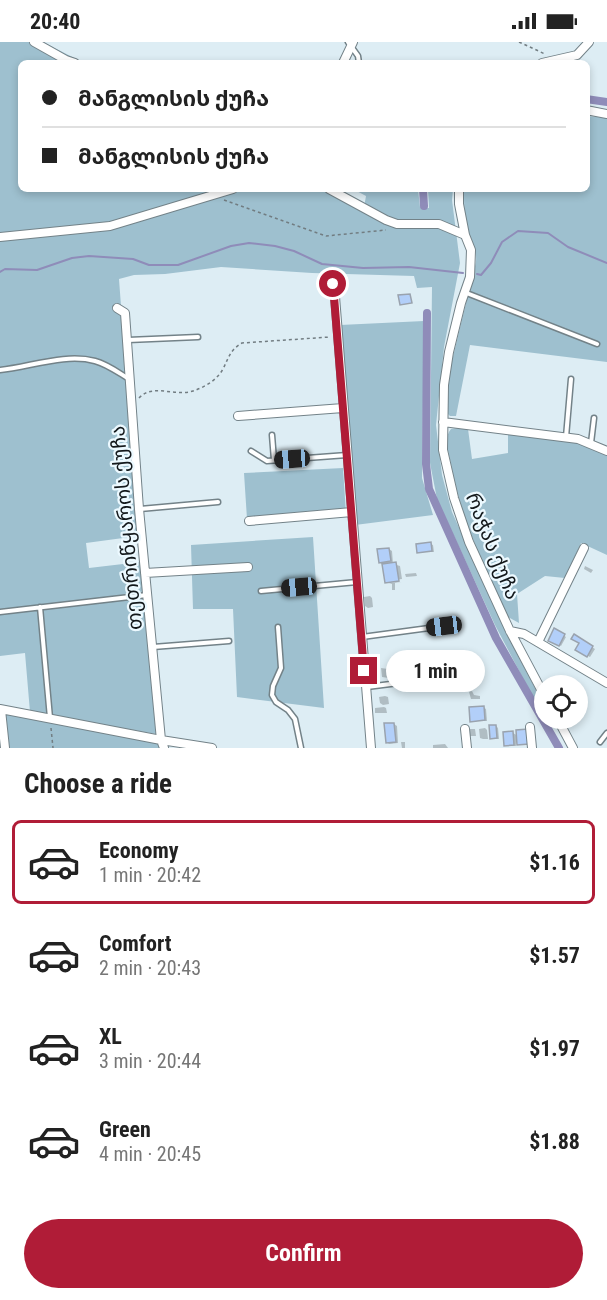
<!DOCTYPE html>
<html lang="en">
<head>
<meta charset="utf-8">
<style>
	body { margin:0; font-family:"Roboto Condensed","Noto Sans Georgian",sans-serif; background:#f2f2f2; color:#222; height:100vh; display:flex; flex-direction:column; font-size:22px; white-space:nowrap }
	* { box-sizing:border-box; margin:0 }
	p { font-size:20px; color:#767676 }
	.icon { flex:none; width:33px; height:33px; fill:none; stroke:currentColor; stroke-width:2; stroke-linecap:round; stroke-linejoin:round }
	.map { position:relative; height:706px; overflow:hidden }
	.sheet { display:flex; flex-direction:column; background:#fff; flex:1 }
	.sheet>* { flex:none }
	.hud { position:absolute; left:18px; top:18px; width:572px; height:132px; border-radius:9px; box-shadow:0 3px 9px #0003; display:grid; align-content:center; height:132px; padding:0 24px; background:#fff }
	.buttons { position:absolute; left:534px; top:633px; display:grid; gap:12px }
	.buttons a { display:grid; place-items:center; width:54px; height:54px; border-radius:50%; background:#fff; box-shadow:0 3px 9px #0003; font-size:30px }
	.end { position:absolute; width:27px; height:27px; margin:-14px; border:8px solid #b01c37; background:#fff; box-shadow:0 0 0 3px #fff }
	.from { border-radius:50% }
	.bubble { position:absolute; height:42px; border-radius:21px; background:#fff; box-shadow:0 3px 9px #0003; font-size:20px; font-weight:700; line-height:42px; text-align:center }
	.car { position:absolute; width:18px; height:36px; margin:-18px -9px; border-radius:8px; box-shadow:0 0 4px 2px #0007; background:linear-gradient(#222 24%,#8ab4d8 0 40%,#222 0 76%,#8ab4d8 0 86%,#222 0) }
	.hud b { display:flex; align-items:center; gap:21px; height:57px; font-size:22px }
	.hud b+b { border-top:2px solid #e0e0e0 }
	.hud i { width:15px; height:15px; background:#222 }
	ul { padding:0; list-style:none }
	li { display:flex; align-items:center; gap:18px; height:84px; margin:0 12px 9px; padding:0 12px; border:3px solid transparent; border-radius:9px }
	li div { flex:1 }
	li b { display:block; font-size:22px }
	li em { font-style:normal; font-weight:700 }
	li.selected { border-color:#b01c37 }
	li>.icon { width:54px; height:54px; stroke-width:1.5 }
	h2 { padding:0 24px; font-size:27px; line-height:72px }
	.cta { display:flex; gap:12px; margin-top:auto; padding:12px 24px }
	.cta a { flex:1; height:69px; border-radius:36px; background:#b01c37; color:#fff; font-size:24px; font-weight:700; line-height:69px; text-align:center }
	.status { display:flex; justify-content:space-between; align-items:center; height:42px; padding:0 30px; background:#fff; direction:ltr }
	.status svg { height:16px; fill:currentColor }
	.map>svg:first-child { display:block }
</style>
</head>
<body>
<div class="status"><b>20:40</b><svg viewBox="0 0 49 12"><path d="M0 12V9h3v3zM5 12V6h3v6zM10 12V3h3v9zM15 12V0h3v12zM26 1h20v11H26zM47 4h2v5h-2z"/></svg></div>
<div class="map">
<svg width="607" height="706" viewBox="0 0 607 706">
	<rect width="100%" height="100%" fill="#ddedf4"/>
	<path fill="#9ec0cf" d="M0 0H43L84 21H21V147H325L364 165 366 154 353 147H418L420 165 429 166 428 147H453L452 158 460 221 444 305 436 383 442 433 452 470 507 593 544 663V676L495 583 437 457 430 421 432 245 417 246 414 234 312 231 221 225 165 232 134 233 119 237 138 494 86 501 89 526 140 520 156 692 30 670 25 611 0 614Z
		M587 74 607 76V320L470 303 456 374H450L447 371 450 327 476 220C477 207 472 203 468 192 464 178 464 161 464 147H586Z
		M424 279 422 436 433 473 355 483 340 283Z
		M458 386 468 387 472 417 508 411V392L582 401 607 412V513L581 501 565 536 545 534 517 552 519 581 508 575C484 525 461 477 451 422 449 411 443 396 451 387Z
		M343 426 346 472 247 477 244 431Z
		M313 495 324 666 237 655 233 567H193L191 503Z
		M0 671 159 700V706H2Z"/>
	<path fill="#0003" d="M431 502 433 503 434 510H418Z
		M389 507 392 509 393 522 400 524 402 537 386 539 384 521 380 520Z
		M585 524 593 528 591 531 584 527Z
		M416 531 417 534 406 535 405 532Z
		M402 540 395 541V548H392V542L389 541Z
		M370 554 372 556 373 565 368 566 365 564 364 555Z
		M555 588 566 595 561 604 550 598Z
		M575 594 595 607 590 615 577 608 581 601Z
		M442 618 449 619 450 629 443 628Z
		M434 619 437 621 438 630 433 631 431 629 430 620Z
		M422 622 424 624 425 633 413 632Z
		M402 625 409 626 410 635H403Z
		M381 626 388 627 389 636 382 635Z
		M392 626 399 627 400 637 393 636Z
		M375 627 377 629 379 638H374L371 637 370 628Z
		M472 649 474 653 480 654V657H471L469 650Z
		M385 654 388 655 389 662 383 663 380 661 379 655Z
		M384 665 386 666 387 671H375V666Z
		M483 665 486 667 487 679H472Z
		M394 682 397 684 398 701 389 702 387 700 386 683Z
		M496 684 498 686 499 697H494L491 696Z
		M485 686 487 688 488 697H483L480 696 479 687Z
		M469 687H475L476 694H470Z
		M513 691 518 694 531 702 521 703 516 700V704L506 703Z
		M401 700H405V706H402Z
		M445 702 448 706H433V703Z"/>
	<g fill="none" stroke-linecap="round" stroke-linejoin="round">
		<path stroke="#8f8cb9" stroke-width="2" d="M0 230 5 227 37 228 72 216 89 214 133 217 149 223H178L231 204 249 201 275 204 294 209 322 222 363 226 409 225 463 231
			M477 232 481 233 491 221 502 200 518 189 548 191 568 205 607 221"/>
		<path stroke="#8f8cb9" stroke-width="8" d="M586 57 607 60
			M423 147 424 164
			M427 271 426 422 429 447 496 596 559 706"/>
	</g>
	<path fill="#b2cff9" stroke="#9aa3ae" stroke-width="1.5" d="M410 252 412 261 400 263 398 253Z
		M431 500 432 509 417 511 416 502Z
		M389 506 391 519 379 521 377 507Z
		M396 520 399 539 385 541 382 522Z
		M554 586 565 592 559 604 548 599Z
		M574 592 593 604 587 615 575 608 579 601 571 597Z
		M422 621 424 632 412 633 411 622Z
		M484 664 485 678 470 680 469 665Z
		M384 681H394L396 700 386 701Z
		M489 683H496L497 696 490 697Z
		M528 687 529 702 517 703 516 688Z
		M513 689 514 703 504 704 503 690Z"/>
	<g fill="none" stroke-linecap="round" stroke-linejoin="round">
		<g stroke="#738288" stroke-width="7">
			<path id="lane" d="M348 0 358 14 359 21
				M464 250 597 302
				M128 298 198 295
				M0 328C30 325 65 311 95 319 107 322 119 331 129 337
				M272 393 274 418
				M566 395 571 337
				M591 401 594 376
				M251 409 267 419 347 413
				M140 467 218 460
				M261 549 357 540
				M40 565 50 676
				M0 570 147 553
				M278 585 281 626 273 644 272 653 276 660 288 668 295 677 301 706
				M362 595 444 584
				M153 605 229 599
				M367 645 477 631
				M600 700 607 691"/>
		</g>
		<g stroke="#738288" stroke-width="10">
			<path id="street" d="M34 0 66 18 75 21
				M343 21 353 0
				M542 21 577 13 589 0
				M586 68 607 72
				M329 147 386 178 397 182H439L465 193
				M459 147V162L465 193 471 208 470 235 461 261 449 310 444 343 443 408 454 456 469 500 510 589 544 653
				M0 195 110 184 233 147
				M334 242 371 706
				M117 266 125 271 139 467 161 698 164 706
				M238 374 343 366
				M443 380 578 397 607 409
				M249 479 352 470
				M145 531 248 525
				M510 589 524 592 607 641
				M538 600 584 506
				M0 667 161 698 212 706
				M1 668 5 706
				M557 676 573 706
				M530 685 532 706
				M465 687 467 706"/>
		</g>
		<path stroke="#727d82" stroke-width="1.5" stroke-dasharray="3 3" stroke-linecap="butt" d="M519 0 545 12
			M224 158 326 194 386 188
			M139 356C153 341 175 355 193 349 205 345 217 338 223 327 229 315 230 308 242 301L330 295
			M51 686 53 706"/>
		<use href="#lane" stroke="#fff" stroke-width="4"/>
		<use href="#street" stroke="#fff" stroke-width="8"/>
	</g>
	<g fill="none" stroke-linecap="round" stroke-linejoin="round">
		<path stroke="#b01c37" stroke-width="8" d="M333 242 364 629"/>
	</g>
	<g text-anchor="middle" stroke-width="4.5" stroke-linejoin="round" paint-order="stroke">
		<g font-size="20" fill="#13181b" stroke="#ecf9ff">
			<text transform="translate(126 486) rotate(-95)" y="7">თეთრიწყაროს ქუჩა</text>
			<text transform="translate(493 504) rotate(68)" y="7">რაჭას ქუჩა</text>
		</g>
	</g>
</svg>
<div class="buttons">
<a><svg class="icon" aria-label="locate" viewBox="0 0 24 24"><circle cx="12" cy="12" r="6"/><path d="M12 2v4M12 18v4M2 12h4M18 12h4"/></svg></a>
</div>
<i class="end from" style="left:333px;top:242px"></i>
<i class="end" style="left:364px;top:629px"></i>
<div class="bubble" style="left:386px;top:608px;width:99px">1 min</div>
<i class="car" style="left:292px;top:417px;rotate:266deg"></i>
<i class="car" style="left:299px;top:545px;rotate:265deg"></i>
<i class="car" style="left:444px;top:584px;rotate:263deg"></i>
<div class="hud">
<b><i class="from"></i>მანგლისის ქუჩა</b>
<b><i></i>მანგლისის ქუჩა</b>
</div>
</div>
<section class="sheet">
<h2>Choose a ride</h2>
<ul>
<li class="selected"><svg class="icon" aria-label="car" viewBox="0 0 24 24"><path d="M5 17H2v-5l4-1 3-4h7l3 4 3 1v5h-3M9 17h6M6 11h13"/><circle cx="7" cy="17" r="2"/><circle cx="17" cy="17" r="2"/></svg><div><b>Economy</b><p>1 min · 20:42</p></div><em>$1.16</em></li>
<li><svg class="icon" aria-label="car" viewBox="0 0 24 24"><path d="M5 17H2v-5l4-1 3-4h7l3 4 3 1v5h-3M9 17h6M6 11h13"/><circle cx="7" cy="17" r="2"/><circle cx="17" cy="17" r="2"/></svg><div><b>Comfort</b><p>2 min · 20:43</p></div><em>$1.57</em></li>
<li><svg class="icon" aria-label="car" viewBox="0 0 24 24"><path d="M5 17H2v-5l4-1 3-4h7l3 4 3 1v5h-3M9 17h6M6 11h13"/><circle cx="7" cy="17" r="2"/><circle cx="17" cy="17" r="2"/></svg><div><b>XL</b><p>3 min · 20:44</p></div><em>$1.97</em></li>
<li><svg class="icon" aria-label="car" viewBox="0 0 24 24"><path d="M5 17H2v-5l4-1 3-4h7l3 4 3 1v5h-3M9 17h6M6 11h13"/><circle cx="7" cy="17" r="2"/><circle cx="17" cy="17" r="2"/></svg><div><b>Green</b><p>4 min · 20:45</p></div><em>$1.88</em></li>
</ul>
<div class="cta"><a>Confirm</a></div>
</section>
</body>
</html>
